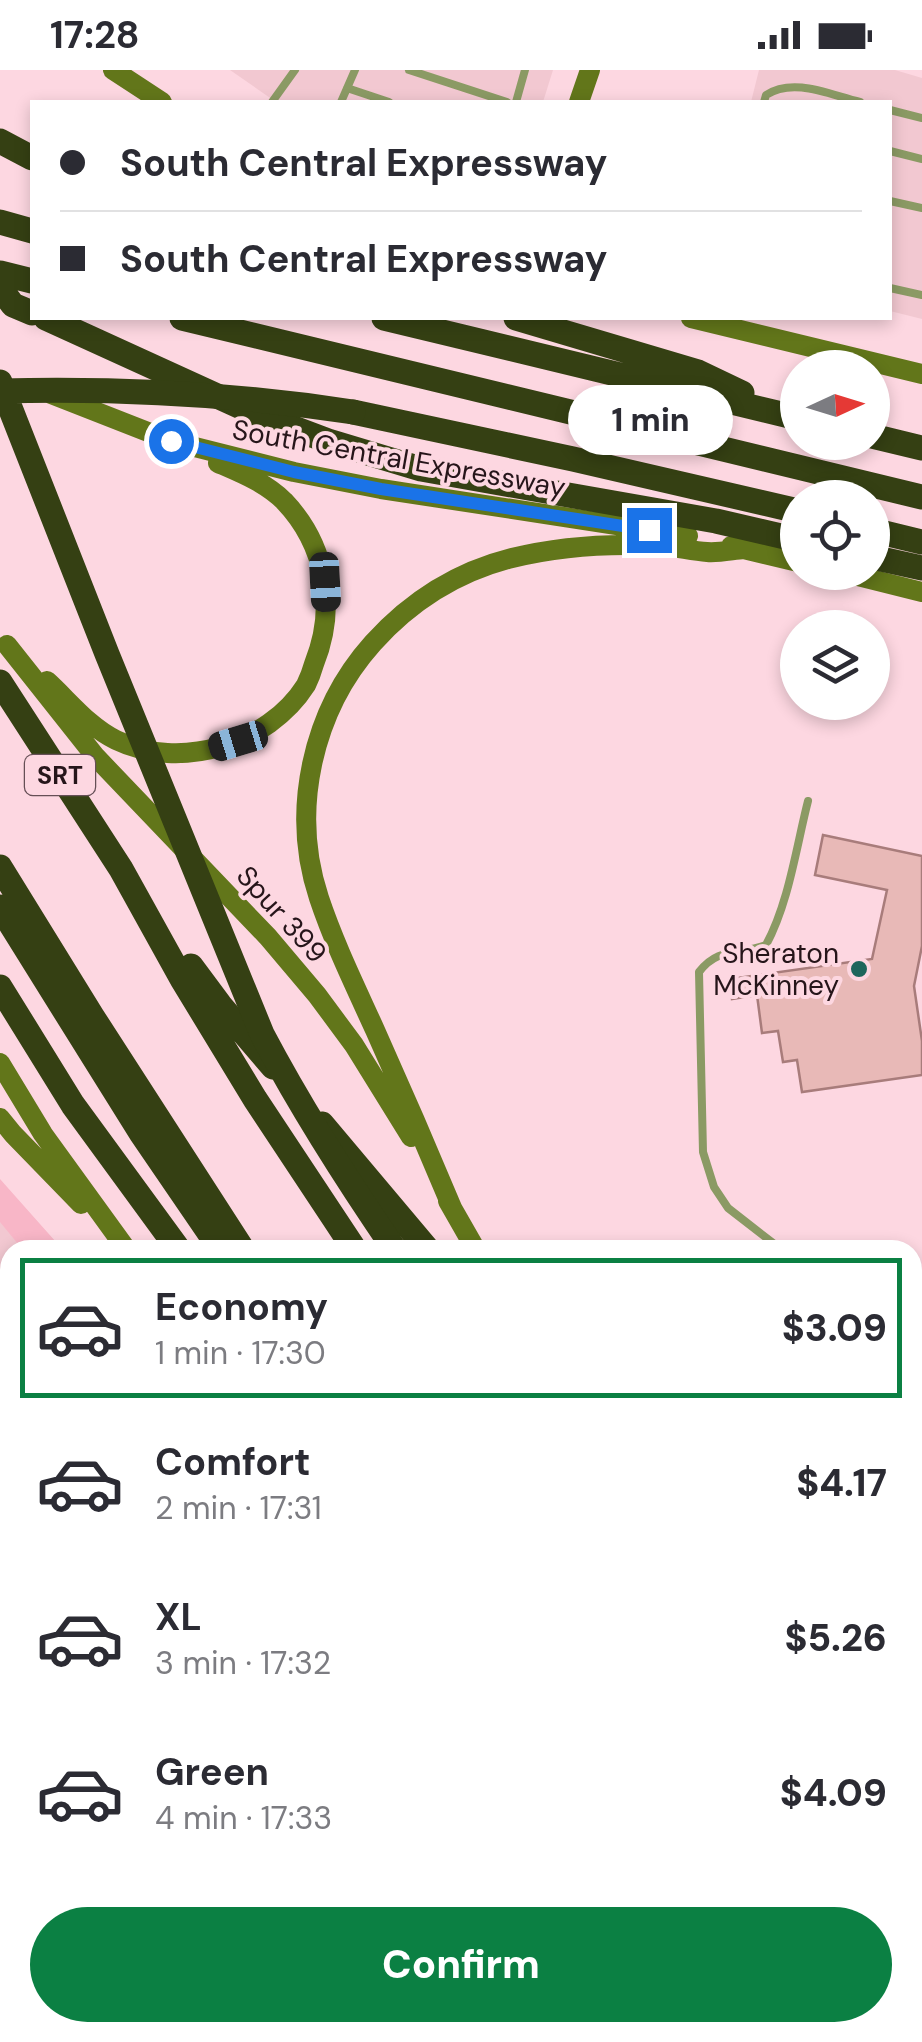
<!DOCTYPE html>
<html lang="en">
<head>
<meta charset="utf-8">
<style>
	body { margin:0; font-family:"DM Sans",sans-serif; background:#f7f7f7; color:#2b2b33; height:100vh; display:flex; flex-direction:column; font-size:38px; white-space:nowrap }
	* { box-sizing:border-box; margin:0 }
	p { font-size:32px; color:#7c7c81 }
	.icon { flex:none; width:55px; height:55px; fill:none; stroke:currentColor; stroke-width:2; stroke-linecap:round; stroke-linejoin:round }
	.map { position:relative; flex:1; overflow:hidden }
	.sheet { position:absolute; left:0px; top:1170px; width:922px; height:802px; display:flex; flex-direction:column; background:#fff; border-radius:30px 30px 0 0; box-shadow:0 5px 15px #0003 }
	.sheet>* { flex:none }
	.top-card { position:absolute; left:30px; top:30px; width:862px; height:220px; border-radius:0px; box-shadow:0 5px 15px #0003; display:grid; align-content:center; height:220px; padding:0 30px; background:#fff }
	.needle { width:65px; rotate:86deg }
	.controls { position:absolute; left:780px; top:280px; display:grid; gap:20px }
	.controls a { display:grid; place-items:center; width:110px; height:110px; border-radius:50%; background:#fff; box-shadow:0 5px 15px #0003; font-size:50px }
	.end { position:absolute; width:45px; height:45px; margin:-22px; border:12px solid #1a73e8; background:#fff; box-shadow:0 0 0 5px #fff }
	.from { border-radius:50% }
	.bubble { position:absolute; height:70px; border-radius:35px; background:#fff; box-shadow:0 5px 15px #0003; font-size:32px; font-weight:800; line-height:70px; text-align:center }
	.car { position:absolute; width:30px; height:60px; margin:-30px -15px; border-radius:12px; box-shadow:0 0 8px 2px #0007; background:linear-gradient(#222 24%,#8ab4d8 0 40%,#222 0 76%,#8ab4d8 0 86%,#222 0) }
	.top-card b { display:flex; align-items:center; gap:35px; height:95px; font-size:38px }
	.top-card b+b { border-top:2px solid #e1e1e2 }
	.top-card i { width:25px; height:25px; background:#2b2b33 }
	ul { padding:18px 0 0; list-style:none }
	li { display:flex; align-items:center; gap:30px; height:140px; margin:0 20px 15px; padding:0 10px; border:5px solid transparent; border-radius:0px }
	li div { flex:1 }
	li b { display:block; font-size:38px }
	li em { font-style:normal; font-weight:800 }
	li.selected { border-color:#0b8043 }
	li>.icon { width:90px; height:90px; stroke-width:1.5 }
	.button { display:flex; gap:20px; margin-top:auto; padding:20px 30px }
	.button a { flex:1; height:115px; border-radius:60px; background:#0b8043; color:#fff; font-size:40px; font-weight:800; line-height:115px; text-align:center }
	.status { display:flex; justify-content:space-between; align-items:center; height:70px; padding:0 50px; background:#fff; direction:ltr }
	.status svg { height:28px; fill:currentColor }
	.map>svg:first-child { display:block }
</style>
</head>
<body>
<div class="status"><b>17:28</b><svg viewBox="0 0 49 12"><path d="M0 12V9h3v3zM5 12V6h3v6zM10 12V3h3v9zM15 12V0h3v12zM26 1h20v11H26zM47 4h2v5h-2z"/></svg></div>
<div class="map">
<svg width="922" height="1972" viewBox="0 0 922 1972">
	<rect width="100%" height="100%" fill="#fdd7e1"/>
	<path fill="#f2c8d1" d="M230 0H553L543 32H276Z
		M759 0H895L922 8V249L890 241V32H751Z
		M0 1110 63 1180H10V1962H702L710 1972H0Z
		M913 1388 922 1404V1722L913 1730Z"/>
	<path fill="#f8b6c7" d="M0 1109 63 1180H23L0 1152Z
		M702 1962 710 1972H500L499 1963H457Z"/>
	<path fill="#e8b9b7" stroke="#a87c7b" stroke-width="2.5" d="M823 765 922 786V876L914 916 922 971V1005L802 1022 797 990 783 992 778 961 762 963 757 925 732 929 730 909 872 889 887 820 815 805Z"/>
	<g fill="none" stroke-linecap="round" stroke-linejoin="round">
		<path stroke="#8b9a64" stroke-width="8" d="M409 0 507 32
			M347 18 389 32
			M272 32 295 0
			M341 32 355 0
			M516 32 525 0
			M764 32 766 25C794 7 830 25 860 32
			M890 40 922 48
			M890 81 922 89
			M890 131 922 138
			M890 218 922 225
			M782 1180 728 1138 714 1117 703 1082 699 902C718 877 738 885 766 875 789 832 796 778 808 731
			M0 1311H2
			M7 1445 10 1650
			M443 1962V1972"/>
		<path stroke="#62761a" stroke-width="20" d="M113 0 162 32
			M579 32 590 0
			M691 248 922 304
			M51 324 171 371 294 402 381 419 688 466
			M731 476 798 492
			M842 502 922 522
			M7 575 95 686 268 867 317 925 354 975 411 1067
			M47 611C69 631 89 657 116 670 180 701 268 675 306 615 309 609 312 601 314 594 337 537 326 475 284 431 266 413 241 403 218 393
			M0 993 43 1064 127 1180
			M0 1048 13 1064 81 1134
			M448 1131 476 1180
			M453 1140C428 1080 402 1020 375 960 355 916 334 873 319 828 290 741 312 641 373 573 411 531 456 502 512 488 561 476 611 473 662 476 677 477 692 481 707 482 719 483 732 480 744 479
			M912 1827 922 1839
			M912 1896 922 1888
			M744 1962 752 1972
			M816 1972 828 1962
			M864 1972 876 1962"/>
		<path stroke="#354013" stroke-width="25" d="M0 152 32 161
			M0 203 32 211
			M0 218 13 235 32 243
			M46 248 259 345 328 371 421 399 716 451 798 470
			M182 248 922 427
			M384 248 798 348
			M516 248 698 302 742 323
			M353 342 573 389 798 441
			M872 366 922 378
			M872 460 922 472
			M872 487 922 498
			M0 612 121 799 182 909 255 1029 355 1180
			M0 797 92 946 243 1180
			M0 837 141 1063 221 1180
			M191 896 220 935 273 997
			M0 917 73 1035 179 1180
			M322 1054 428 1180
			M831 1962 838 1972"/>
		<path stroke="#354013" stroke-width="25" d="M0 71 32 88
			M0 312 107 584 262 964C302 1040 347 1110 395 1180
			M0 321C119 318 236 324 353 342
			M912 1919 922 1931"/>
	</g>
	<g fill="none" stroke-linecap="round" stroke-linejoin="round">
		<path stroke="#1a73e8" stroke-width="12" d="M171 371 294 402 381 419 649 460"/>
	</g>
	<circle fill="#1e665c" stroke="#fdd7e1" stroke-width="4" cx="859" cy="899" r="10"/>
	<g text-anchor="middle" stroke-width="8" stroke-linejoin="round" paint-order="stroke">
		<rect fill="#fdd7e1" stroke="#664f56" stroke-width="2.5" x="25" y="685" width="70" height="40" rx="8"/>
		<g font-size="25" font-weight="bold" fill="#26151a">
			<text x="60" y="714">SRT</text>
		</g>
		<g font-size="28" fill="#26151a" stroke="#fdd7e1">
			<text transform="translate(399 388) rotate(10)" y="10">South Central Expressway</text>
			<text transform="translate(282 844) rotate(48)" y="10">Spur 399</text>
		</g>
		<g font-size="28" fill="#26151a" stroke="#fdd7e1" text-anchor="end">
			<text x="839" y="893">Sheraton<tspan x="839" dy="32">McKinney</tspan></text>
		</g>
	</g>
</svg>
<div class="controls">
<a><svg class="needle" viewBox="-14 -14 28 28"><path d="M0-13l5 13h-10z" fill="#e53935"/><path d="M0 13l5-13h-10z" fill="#7c7c81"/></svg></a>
<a><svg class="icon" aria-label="locate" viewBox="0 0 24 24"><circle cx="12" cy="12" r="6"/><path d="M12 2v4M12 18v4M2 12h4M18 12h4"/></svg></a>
<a><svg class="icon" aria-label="layers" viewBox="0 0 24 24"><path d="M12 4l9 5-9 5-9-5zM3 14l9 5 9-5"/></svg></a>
</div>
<i class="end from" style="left:171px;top:371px"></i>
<i class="end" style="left:649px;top:460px"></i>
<div class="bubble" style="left:568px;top:315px;width:165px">1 min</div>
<i class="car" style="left:325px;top:512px;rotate:177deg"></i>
<i class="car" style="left:238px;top:671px;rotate:253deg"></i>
<div class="top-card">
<b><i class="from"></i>South Central Expressway</b>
<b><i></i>South Central Expressway</b>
</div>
<section class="sheet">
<ul>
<li class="selected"><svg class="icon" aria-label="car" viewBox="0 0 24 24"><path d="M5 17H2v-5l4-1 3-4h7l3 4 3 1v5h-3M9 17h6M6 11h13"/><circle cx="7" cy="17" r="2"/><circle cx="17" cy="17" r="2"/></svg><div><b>Economy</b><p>1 min · 17:30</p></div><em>$3.09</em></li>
<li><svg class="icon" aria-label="car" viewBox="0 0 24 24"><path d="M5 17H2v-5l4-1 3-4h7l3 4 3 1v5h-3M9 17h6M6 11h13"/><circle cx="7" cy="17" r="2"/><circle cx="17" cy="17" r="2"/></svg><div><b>Comfort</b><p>2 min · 17:31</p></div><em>$4.17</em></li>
<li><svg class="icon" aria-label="car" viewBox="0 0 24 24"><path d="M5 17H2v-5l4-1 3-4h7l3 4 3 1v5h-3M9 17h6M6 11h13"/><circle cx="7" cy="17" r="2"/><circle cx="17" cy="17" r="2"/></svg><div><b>XL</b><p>3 min · 17:32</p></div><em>$5.26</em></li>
<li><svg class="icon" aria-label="car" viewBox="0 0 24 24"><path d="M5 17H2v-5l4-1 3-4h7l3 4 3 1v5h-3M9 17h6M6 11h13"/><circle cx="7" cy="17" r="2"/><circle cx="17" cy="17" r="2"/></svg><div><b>Green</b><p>4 min · 17:33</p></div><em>$4.09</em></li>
</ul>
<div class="button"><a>Confirm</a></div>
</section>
</div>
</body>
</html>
